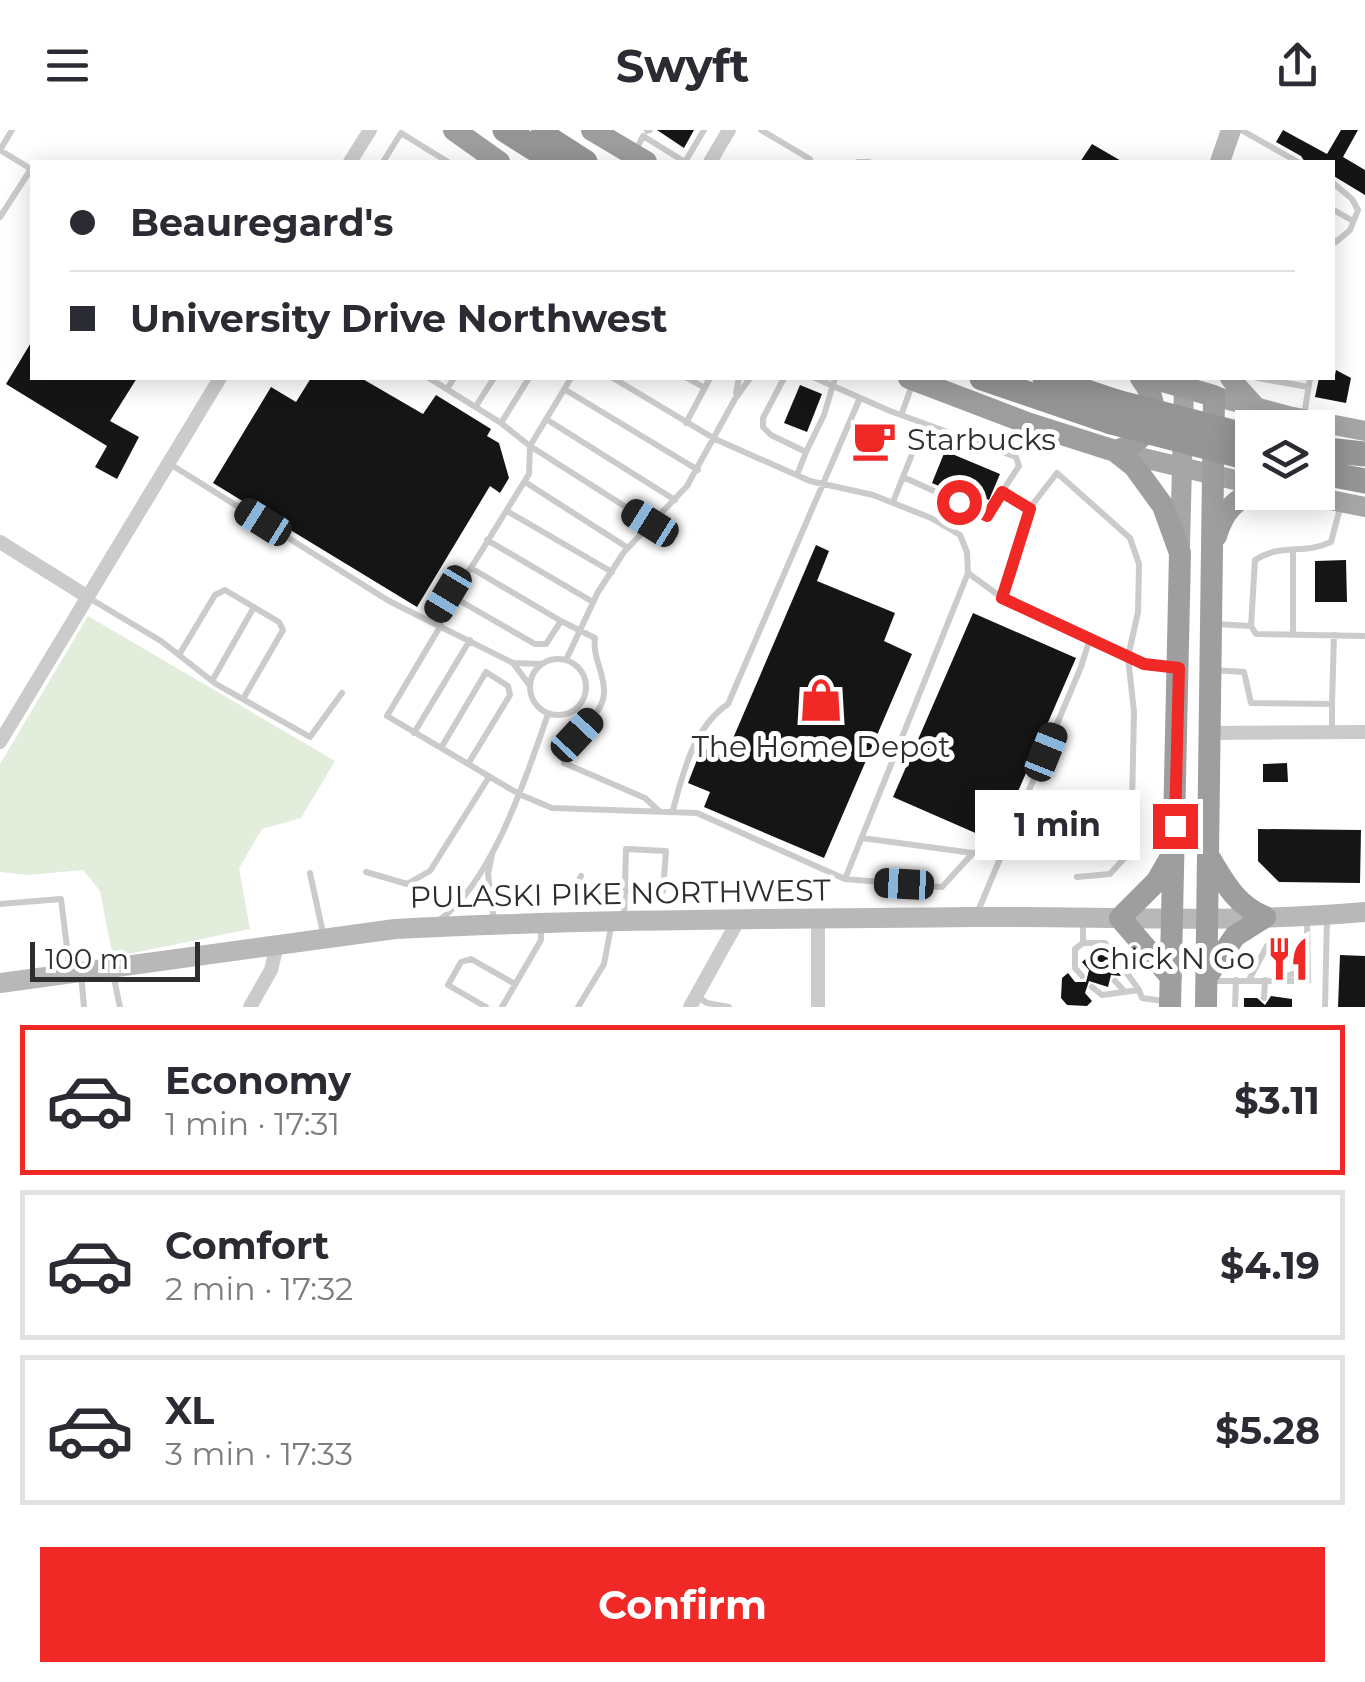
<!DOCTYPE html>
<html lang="en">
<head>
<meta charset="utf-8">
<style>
	body { margin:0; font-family:Montserrat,sans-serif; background:#f7f7f7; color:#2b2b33; height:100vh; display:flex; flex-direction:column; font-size:38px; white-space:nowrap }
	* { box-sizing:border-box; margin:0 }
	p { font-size:32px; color:#7c7c81 }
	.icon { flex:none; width:55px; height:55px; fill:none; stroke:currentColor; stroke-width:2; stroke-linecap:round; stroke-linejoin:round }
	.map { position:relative; height:877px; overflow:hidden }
	.sheet { display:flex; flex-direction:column; background:#fff; flex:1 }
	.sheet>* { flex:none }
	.banner { position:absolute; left:30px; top:30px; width:1305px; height:220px; border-radius:0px; box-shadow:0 5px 25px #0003; display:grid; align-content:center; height:220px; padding:0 40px; background:#fff }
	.fabs { position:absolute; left:1235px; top:280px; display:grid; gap:20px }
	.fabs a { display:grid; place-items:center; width:100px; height:100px; border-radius:0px; background:#fff; box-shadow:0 5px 25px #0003; font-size:50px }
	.scale { position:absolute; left:30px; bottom:25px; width:170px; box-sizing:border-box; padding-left:10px; border:5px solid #2e2e2e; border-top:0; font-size:28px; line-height:35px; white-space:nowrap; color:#2e2e2e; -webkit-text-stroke:8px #fff; paint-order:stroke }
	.end { position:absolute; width:45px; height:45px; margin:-22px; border:12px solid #f02826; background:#fff; box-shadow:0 0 0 5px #fff }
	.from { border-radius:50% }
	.bubble { position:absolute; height:70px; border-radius:0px; background:#fff; box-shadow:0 5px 25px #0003; font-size:32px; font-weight:700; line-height:70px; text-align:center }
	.car { position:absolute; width:30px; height:60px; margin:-30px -15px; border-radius:12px; box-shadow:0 0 8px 2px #0007; background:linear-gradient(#222 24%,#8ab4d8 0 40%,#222 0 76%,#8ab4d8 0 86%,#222 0) }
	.banner b { display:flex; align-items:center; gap:35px; height:95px; font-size:38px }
	.banner b+b { border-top:2px solid #e1e1e2 }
	.banner i { width:25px; height:25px; background:#2b2b33 }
	ul { padding:18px 0 0; list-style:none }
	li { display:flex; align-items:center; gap:30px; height:150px; margin:0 20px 15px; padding:0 20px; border:5px solid #e1e1e2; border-radius:0px }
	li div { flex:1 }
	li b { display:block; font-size:38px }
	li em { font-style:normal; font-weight:700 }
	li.current { border-color:#f02826 }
	li>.icon { width:90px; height:90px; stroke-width:1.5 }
	.button { display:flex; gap:20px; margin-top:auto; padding:20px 40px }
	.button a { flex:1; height:115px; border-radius:0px; background:#f02826; color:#fff; font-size:40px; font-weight:700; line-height:115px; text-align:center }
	header { display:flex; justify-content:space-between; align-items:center; height:130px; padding:0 40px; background:#fff; font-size:45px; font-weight:700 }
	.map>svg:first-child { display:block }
</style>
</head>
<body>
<header><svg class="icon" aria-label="menu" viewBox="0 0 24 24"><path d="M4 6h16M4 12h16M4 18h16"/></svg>Swyft<svg class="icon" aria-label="share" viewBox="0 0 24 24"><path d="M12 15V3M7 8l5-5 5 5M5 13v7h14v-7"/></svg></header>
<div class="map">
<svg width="1365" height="877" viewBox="0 0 1365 877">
	<rect width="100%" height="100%" fill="#fff"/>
	<path fill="#e3eddb" d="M88 486 335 631 301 688 262 699 239 738 250 799 118 826 111 818 100 761 83 740 28 745 0 742V634Z"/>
	<path fill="#151515" d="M657 0H694L684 18Z
		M1283 0 1327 24 1341 0H1358L1343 27 1365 40V65L1332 45V32H1305L1301 26 1276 12Z
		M1092 14 1123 32H1080Z
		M32 211V248H137L110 291 139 307 117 349 95 337 107 316 6 254Z
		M1336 240 1351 248 1346 273 1315 267 1319 248 1334 250Z
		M311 248H361L423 284 436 265 491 299 487 306 499 313 509 348 500 363 490 356 417 477 213 353 271 257 296 272Z
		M800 255 822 264 807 302 784 293Z
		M872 296 885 301 872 333 862 329Z
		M945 321 1000 344 989 370 978 365 975 372 932 353Z
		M816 415 829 421 817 451 895 483 884 511 912 524 824 728 704 677 710 662 688 653 702 617 725 627Z
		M1346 430 1347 472H1315V431Z
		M973 483 1076 528 996 712 893 667Z
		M1287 633 1288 652H1263V634Z
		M1258 699 1361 700 1360 753 1279 752 1258 731Z
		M1096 820H1102L1121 846 1111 845 1108 857 1089 851 1085 863 1092 871 1087 876 1067 875 1061 868 1062 848 1068 843 1075 852H1086L1089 840 1082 832Z
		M1340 825 1365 826V877H1338Z
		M1271 866 1292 869V877H1244V868H1257L1265 875Z"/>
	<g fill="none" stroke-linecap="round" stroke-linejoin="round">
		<path stroke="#cbcbcb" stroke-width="6" d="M761 0 810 29 811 32
			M1241 0 1298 32
			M647 1 650 0
			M0 20 31 39
			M0 20 12 0
			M636 20 643 6 685 32 704 0
			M383 32 401 3 448 32
			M858 32H869
			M1332 52 1352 69 1358 80 1350 100 1336 112 1332 110
			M1332 79 1353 91
			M0 87 31 39
			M429 248 501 293 530 316 529 344 471 438 448 464 432 490
			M571 248 530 316 651 393
			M687 248 705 258
			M784 248 763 288V297L771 305 806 322 824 285 835 248
			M815 248 890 281 1016 327 1019 336 987 385 903 347
			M1258 248 1308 257
			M447 259 454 248
			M564 259 698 340
			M736 263 739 248
			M476 276 494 248
			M902 283 912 255
			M1304 286 1310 248
			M546 289 675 370
			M501 293 529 248
			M686 293 710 248
			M170 334 389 471 513 533 530 556
			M797 345 806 322
			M525 352 628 418
			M1002 362 1029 379
			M893 372 924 294
			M507 381 612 442
			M487 410 593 472
			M1293 420V504
			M968 443 1001 467 1144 535 1174 538
			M448 464 535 514H546L561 491 471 438
			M1001 467 1029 379 1057 343 1130 408 1139 434 1138 482 1128 527 1134 582 1131 720 1128 724 1022 679
			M89 468 161 511 216 554 310 607 342 563
			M561 491 595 508C592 527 605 543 604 563 603 581 588 590 578 603 572 612 568 623 564 633L645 668 659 681
			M1214 494 1251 496 1256 504 1365 506
			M441 495 387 586 519 664 552 678 697 683 845 749 968 443 967 422 960 405 931 388 873 365 810 351 715 309 613 248
			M1251 496 1255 430C1281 413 1303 425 1331 412L1340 378
			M179 525 215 465 225 460 279 492 283 500 243 569
			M530 557a28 28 0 1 1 56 0a28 28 0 1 1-56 0Z
			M566 530 598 462 624 422 687 356 735 269 750 248
			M513 533 541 534
			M1213 540 1244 542 1251 573 1332 574 1334 505
			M212 551 254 477
			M1332 574V603
			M414 603 470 510
			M441 618 486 542 508 556 510 565 468 634
			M673 680C683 642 694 597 728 574L860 268
			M862 708 973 723
			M492 725 488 744 494 792
			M366 742 407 754 430 741 489 647
			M310 743 323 803
			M581 746 573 762 625 764
			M1077 747 1110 744 1128 724
			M845 749 942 757 973 723 1004 720 1057 727
			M0 774 61 769 70 842
			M978 781 1081 537 1090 508
			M624 789 626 719 666 721 663 761 625 760
			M438 791C492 754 527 645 548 584
			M1083 813H1105L1139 860 1102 865 1092 857
			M81 843 84 877
			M113 844 120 877
			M1082 846 1075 838V819L1083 813V790
			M1275 849 1304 841V821L1277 816
			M1249 850 1267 816H1278
			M1115 851 1125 862
			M1212 851H1308L1307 789
			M1139 860 1142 868 1164 871
			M697 866 707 873 729 877
			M1264 868 1265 850
			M486 877 448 855 461 832 471 829 515 854
			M502 877 541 810V798
			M578 877 604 834 611 797
			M1235 877 1236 850
			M1325 877 1327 787"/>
		<path stroke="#cbcbcb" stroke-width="14" d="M350 32 370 0
			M710 32 729 0
			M0 412 88 467
			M1210 603 1365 602
			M0 612 220 248
			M818 788V877
			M250 877 271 840 277 815
			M690 877 739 789"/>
		<path stroke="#b8b8b8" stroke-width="20" d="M1220 32 1231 0
			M0 853 395 799C587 789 779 789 971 787 1102 786 1234 794 1365 782"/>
		<path stroke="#a6a6a6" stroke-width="20" d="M1230 248 1256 277
			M1214 266 1288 286 1365 301
			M1118 322 1252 354
			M1290 362 1365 377
			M1180 416 1184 256"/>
		<path stroke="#9e9e9e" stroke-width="22" d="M454 0 499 32
			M592 0 646 32
			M909 248 1027 293 1115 321 1134 336 1163 376 1180 423 1170 877
			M1152 248 1214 266 1206 877
			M1115 321C1152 311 1165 279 1141 248
			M1216 406C1223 383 1234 368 1258 362
			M1208 725C1224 751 1235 775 1265 787
			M1208 845 1235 806 1265 787
			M1171 847 1120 788 1157 751 1173 723"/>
		<path stroke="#959595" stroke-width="25" d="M505 0 556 32
			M543 5 585 32
			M982 248 1111 292
			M1045 248 1117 272
			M1318 319 1365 324
			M1318 342 1365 351"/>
		<path stroke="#959595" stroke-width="25" d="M1117 272 1252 307
			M1111 292 1252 329"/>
	</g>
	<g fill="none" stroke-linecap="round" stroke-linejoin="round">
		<path stroke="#f02826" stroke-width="12" d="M959 372 987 386 1002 362 1030 379 1002 468 1144 534 1179 538 1175 696"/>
	</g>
	<defs>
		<g id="cafe-bare" transform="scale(3.45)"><path d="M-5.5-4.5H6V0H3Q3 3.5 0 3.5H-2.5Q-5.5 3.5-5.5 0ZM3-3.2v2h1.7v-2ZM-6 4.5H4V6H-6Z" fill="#f02826" stroke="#fff" stroke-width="2.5" paint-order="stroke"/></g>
		<g id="shop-bare" transform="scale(3.45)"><path d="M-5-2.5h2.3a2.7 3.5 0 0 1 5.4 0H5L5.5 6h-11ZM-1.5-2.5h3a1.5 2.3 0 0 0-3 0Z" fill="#f02826" stroke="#fff" stroke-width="2.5" paint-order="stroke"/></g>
		<g id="restaurant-bare" transform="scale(3.45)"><path d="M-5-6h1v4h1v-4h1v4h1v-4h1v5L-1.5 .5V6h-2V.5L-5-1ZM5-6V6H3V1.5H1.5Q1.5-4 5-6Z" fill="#f02826" stroke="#fff" stroke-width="2.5" paint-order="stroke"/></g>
	</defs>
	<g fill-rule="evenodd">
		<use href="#cafe-bare" x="874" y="310"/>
		<use href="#shop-bare" x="821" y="570"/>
		<use href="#restaurant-bare" x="1288" y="829"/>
	</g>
	<g text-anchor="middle" stroke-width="10" stroke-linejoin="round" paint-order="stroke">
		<g font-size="30" fill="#2e2e2e" stroke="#fff" text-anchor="start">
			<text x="907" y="320">Starbucks</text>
			<text x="821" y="627" text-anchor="middle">The Home Depot</text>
			<text x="1255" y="839" text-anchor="end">Chick N Go</text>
		</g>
		<g font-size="30" fill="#2e2e2e" stroke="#fff">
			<text transform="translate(620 764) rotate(-1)" y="10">PULASKI PIKE NORTHWEST</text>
		</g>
	</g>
</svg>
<div class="fabs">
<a><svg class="icon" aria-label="layers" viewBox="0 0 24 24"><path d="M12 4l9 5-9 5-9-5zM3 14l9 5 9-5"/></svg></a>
</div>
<div class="scale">100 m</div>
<i class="end from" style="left:959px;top:372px"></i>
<i class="end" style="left:1175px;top:696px"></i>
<div class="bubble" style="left:975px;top:660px;width:165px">1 min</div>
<i class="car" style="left:263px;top:392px;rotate:302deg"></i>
<i class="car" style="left:650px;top:393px;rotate:302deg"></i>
<i class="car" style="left:448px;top:464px;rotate:211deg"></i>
<i class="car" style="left:577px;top:605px;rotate:43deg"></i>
<i class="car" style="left:1046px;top:622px;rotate:22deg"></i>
<i class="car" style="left:904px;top:754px;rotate:273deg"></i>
<div class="banner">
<b><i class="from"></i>Beauregard's</b>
<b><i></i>University Drive Northwest</b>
</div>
</div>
<section class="sheet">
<ul>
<li class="current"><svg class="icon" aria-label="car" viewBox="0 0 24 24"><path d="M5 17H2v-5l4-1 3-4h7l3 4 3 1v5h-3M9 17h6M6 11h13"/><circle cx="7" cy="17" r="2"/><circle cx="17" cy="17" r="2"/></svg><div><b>Economy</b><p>1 min · 17:31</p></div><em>$3.11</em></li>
<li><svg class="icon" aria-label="car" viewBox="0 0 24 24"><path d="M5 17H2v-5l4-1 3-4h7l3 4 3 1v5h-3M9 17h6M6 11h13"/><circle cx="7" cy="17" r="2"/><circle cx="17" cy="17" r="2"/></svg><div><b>Comfort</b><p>2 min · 17:32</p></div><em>$4.19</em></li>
<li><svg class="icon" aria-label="car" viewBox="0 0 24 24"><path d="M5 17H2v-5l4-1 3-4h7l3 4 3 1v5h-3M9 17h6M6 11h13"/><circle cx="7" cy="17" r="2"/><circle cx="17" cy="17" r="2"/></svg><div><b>XL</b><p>3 min · 17:33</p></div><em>$5.28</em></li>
</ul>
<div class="button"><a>Confirm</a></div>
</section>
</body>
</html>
